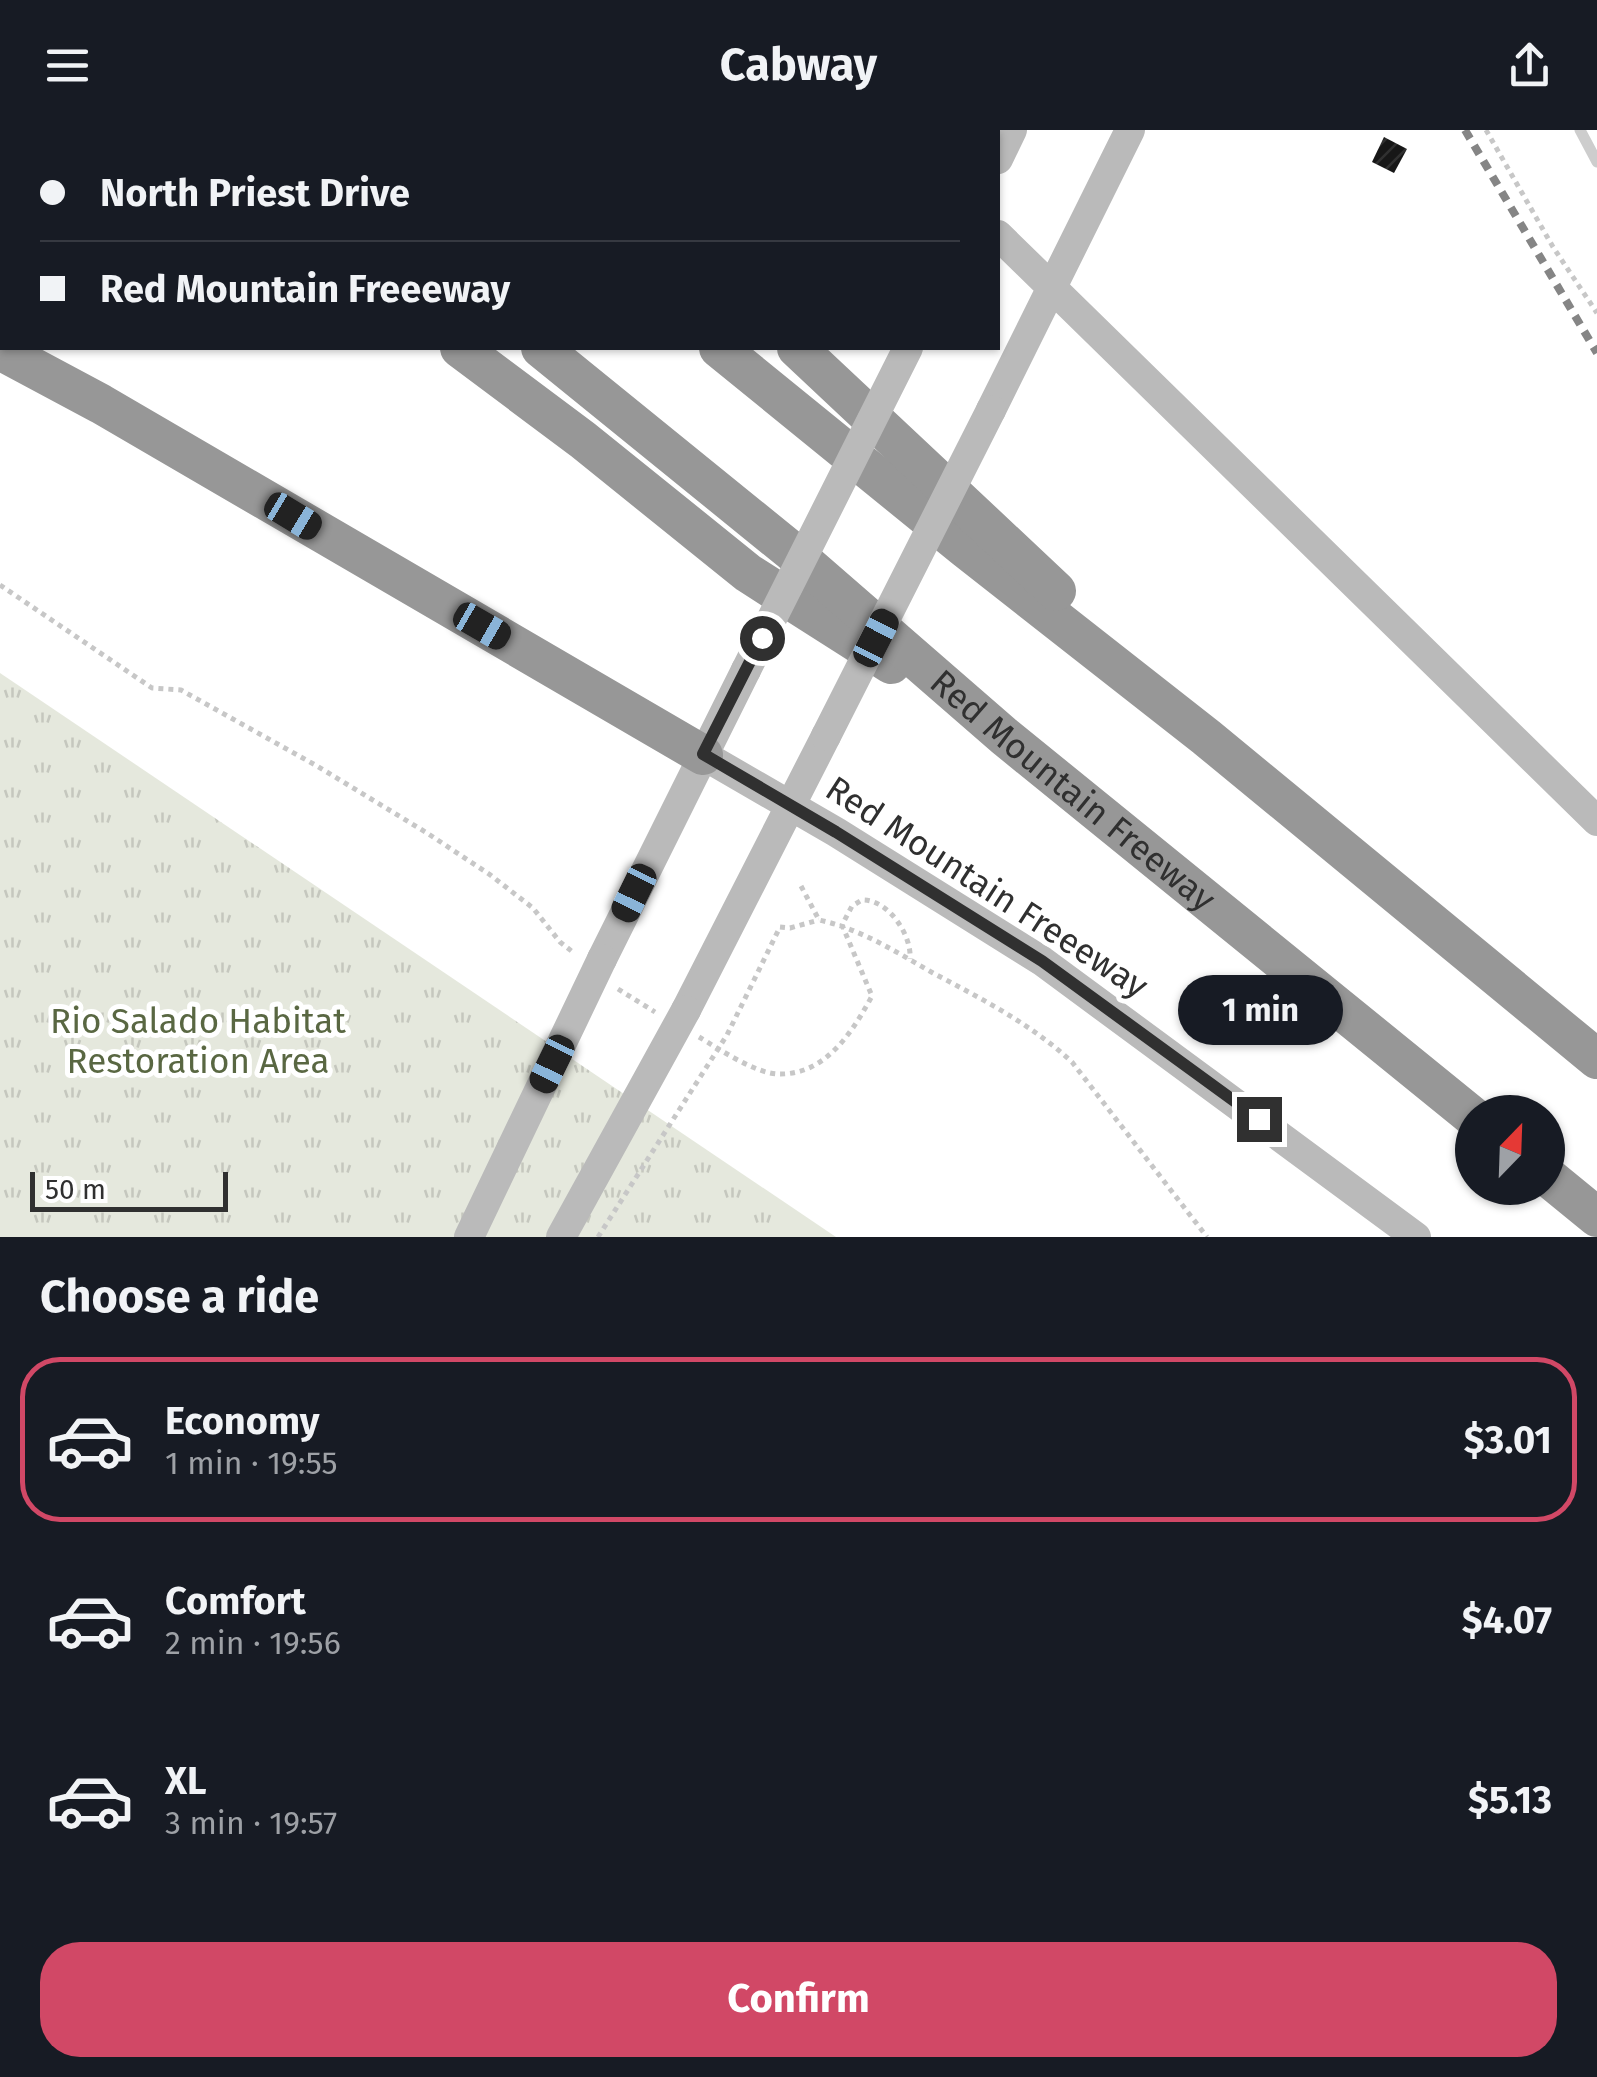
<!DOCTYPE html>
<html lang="en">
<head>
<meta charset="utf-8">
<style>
	body { margin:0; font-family:"Fira Sans",sans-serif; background:#20242c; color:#f1f3f6; height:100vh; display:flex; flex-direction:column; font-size:38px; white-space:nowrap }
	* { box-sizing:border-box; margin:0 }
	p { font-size:32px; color:#9ea1a6 }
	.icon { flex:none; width:55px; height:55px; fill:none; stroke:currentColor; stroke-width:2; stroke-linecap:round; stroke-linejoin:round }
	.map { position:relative; height:1107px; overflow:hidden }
	.details { display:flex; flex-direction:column; background:#171b24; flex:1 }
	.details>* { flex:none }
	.hud { position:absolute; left:0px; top:0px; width:1000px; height:220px; box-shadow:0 2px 8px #0004; display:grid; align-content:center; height:220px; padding:0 40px; background:#171b24 }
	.needle { width:65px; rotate:23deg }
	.controls { position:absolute; left:1455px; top:965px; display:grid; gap:20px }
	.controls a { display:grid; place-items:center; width:110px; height:110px; border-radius:50%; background:#171b24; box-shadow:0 2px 8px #0004; font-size:50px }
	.scale { position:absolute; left:30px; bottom:25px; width:198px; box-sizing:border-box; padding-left:10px; border:5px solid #303030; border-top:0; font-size:28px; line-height:35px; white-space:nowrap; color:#303030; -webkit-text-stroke:8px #fff; paint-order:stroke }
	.end { position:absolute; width:45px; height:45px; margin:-22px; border:12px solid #303030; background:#fff; box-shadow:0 0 0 5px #fff }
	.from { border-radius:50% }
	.bubble { position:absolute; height:70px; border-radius:35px; background:#171b24; box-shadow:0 2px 8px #0004; font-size:32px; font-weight:700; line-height:70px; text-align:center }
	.car { position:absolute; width:30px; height:60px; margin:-30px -15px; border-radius:12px; box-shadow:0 0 8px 2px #0007; background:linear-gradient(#222 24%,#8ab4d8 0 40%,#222 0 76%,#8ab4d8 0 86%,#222 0) }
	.hud b { display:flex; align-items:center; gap:35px; height:95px; font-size:38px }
	.hud b+b { border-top:2px solid #363941 }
	.hud i { width:25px; height:25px; background:#f1f3f6 }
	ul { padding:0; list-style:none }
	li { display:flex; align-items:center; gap:30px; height:165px; margin:0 20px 15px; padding:0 20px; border:5px solid transparent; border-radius:40px }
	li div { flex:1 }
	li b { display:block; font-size:38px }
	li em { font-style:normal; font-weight:700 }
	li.current { border-color:#d14866 }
	li>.icon { width:90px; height:90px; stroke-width:1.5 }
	h2 { padding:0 40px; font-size:45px; line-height:120px }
	.primary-button { display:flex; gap:20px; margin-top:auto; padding:20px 40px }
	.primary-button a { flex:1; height:115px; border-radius:40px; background:#d14866; color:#fff; font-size:40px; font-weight:700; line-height:115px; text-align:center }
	header { display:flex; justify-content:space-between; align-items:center; height:130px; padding:0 40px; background:#171b24; font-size:45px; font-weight:700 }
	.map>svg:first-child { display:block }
</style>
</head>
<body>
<header><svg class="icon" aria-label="menu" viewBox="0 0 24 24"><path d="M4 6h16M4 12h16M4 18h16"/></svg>Cabway<svg class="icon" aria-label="share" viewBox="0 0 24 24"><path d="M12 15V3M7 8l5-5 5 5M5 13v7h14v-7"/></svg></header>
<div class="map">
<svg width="1597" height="1107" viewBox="0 0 1597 1107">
	<defs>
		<pattern id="park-tufts" width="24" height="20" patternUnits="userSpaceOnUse" patternTransform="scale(2.5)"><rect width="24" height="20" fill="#e5e8dd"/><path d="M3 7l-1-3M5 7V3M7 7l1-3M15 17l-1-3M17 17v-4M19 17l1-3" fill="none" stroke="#c5c7be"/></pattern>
		<pattern id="building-hatch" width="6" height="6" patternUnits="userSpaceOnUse" patternTransform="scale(2.5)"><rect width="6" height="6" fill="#171717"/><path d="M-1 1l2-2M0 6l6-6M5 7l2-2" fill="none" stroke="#303030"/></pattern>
	</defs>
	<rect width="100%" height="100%" fill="#fff"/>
	<path fill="url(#park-tufts)" d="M0 543 836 1107H0Z"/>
	<path fill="url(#building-hatch)" d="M1384 7 1407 19 1394 43 1372 32Z"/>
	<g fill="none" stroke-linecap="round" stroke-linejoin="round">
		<path stroke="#c7c7c7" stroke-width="5" stroke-dasharray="5 5" stroke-linecap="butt" d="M1486 0 1553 117 1597 183
			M0 455 152 558 181 560 317 636 427 703 489 744 533 778 560 812 574 823
			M801 756 819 790C861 799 896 822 933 843 982 869 1031 894 1072 932L1207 1107
			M780 797 790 798 819 790
			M618 859 655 882
			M699 907C719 919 756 944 779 944 826 945 853 901 872 866L842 795 852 776 862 770C888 769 912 805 910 829"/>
		<path stroke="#cdcdcd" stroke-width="11" d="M1580 0 1597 32"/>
		<path stroke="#bababa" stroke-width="30" d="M998 29 1012 0
			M998 105 1597 691
			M991 280 1130 0
			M703 625 836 702 1042 831 1416 1107
			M602 829 746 540
			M686 880 826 606"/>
		<g stroke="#979797" stroke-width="40">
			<path d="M146 0 150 2"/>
			<path d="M275 0 278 2"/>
			<path d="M453 0 456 2"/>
			<path d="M568 0 571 2"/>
			<path d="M888 0 890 2"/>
			<path d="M460 218 583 310 748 443 891 534"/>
			<path id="s1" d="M541 218 790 420 1004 606 1472 986"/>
			<path d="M719 218 965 418 1206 607 1597 929"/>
			<path d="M797 218 1056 461"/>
			<path d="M0 220 101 274 703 625"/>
			<path d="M1548 1047 1597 1087"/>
		</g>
		<path stroke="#858585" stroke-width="8" stroke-dasharray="10 8" stroke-linecap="butt" d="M1465 0 1597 223"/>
		<path stroke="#c7c7c7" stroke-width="5" stroke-dasharray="5 5" stroke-linecap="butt" d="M598 1107 727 905 780 797"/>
		<path stroke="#bababa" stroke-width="30" d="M746 540 908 218
			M826 606 991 280
			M469 1107 602 829
			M561 1107 686 880"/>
	</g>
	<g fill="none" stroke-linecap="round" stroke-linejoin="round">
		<path stroke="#303030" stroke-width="12" d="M762 508 703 624 836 702 1042 831 1259 989"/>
	</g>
	<g text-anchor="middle" stroke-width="10" stroke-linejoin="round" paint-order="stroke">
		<g font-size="35" fill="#303030" stroke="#fff">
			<text dy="12" stroke="none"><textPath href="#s1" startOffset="692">Red Mountain Freeway</textPath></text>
			<text transform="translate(987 757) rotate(33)" y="12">Red Mountain Freeeway</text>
		</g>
		<g font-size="35" fill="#596742" stroke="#fff">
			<text x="198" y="903">Rio Salado Habitat<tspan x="198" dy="40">Restoration Area</tspan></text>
		</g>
	</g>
</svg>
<div class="controls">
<a><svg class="needle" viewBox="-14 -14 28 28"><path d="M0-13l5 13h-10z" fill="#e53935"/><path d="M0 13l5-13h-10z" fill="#9ea1a6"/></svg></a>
</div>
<div class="scale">50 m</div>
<i class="end from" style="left:762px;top:508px"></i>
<i class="end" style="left:1259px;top:989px"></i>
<div class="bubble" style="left:1178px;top:845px;width:165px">1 min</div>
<i class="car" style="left:293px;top:386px;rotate:121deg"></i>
<i class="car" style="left:482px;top:496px;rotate:120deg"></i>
<i class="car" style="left:876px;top:508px;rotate:27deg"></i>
<i class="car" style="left:634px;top:763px;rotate:206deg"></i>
<i class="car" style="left:552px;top:934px;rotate:206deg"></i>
<div class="hud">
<b><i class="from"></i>North Priest Drive</b>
<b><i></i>Red Mountain Freeeway</b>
</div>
</div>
<section class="details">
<h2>Choose a ride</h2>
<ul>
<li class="current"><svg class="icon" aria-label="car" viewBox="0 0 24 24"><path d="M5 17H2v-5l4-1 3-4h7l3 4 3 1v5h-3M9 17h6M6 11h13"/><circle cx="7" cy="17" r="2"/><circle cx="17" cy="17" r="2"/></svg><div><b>Economy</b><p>1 min · 19:55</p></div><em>$3.01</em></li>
<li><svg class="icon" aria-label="car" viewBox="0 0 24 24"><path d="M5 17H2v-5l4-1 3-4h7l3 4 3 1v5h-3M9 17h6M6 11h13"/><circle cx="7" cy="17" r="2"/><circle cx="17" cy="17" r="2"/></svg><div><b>Comfort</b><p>2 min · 19:56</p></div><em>$4.07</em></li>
<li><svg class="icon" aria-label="car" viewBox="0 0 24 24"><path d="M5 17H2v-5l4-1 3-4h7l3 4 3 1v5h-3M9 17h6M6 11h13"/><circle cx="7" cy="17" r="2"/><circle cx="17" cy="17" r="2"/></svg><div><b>XL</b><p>3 min · 19:57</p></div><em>$5.13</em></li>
</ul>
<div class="primary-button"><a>Confirm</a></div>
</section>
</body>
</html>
